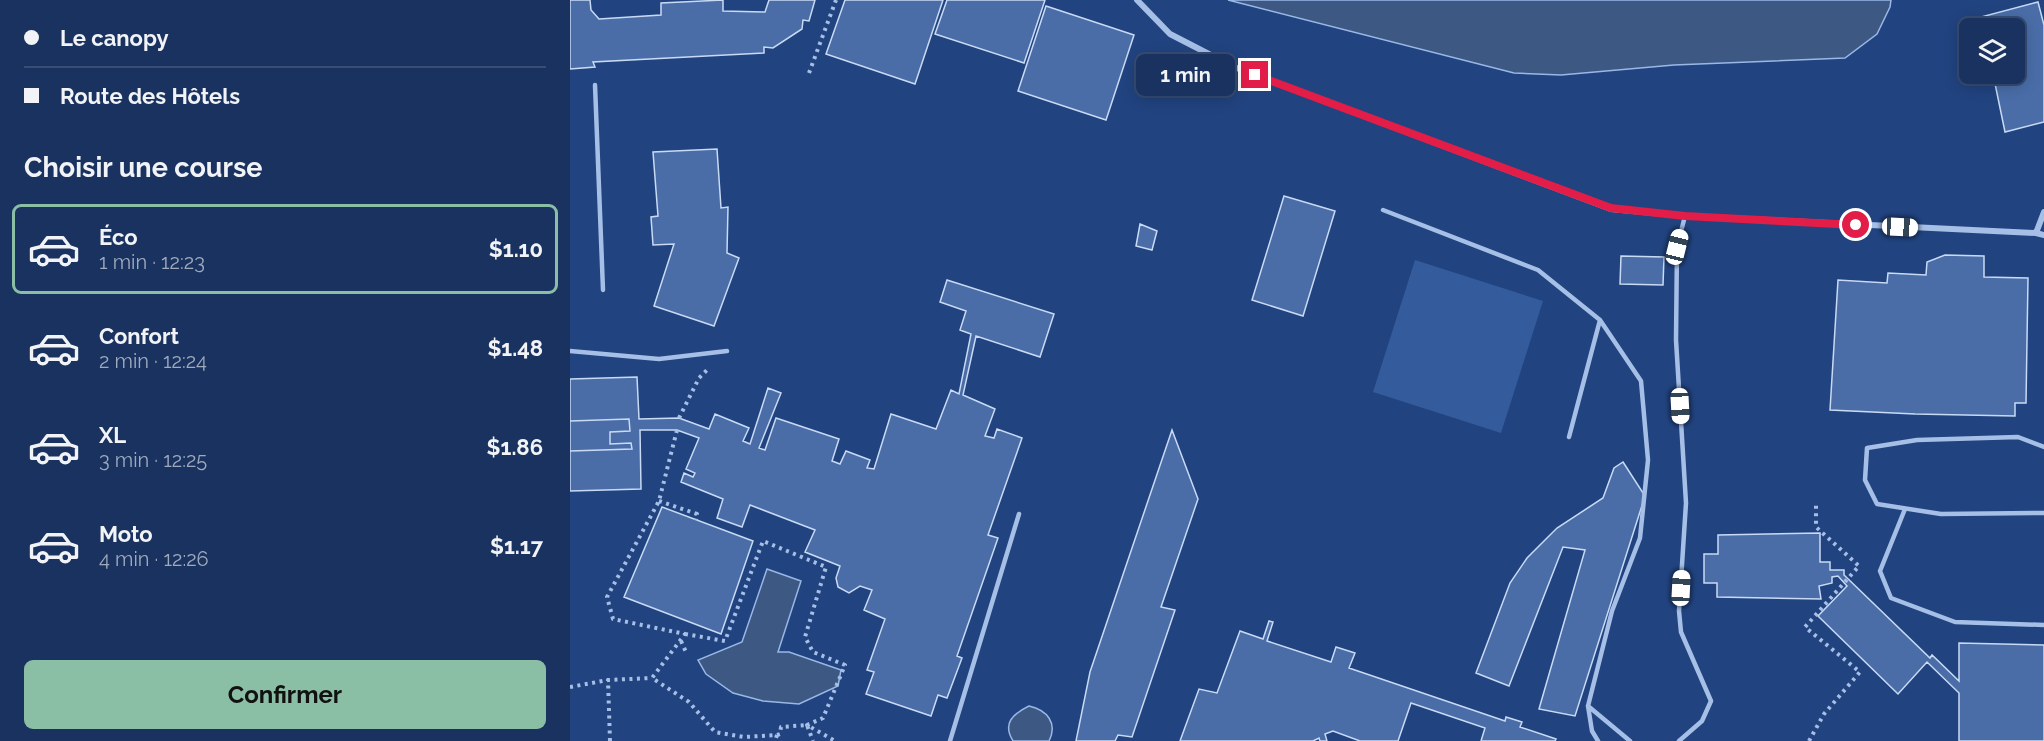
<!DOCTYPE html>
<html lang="fr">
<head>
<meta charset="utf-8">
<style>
	body { margin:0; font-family:Raleway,sans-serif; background:#263e68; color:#f1f3f6; height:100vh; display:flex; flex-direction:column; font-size:22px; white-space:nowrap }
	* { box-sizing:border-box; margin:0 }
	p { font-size:20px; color:#9faabd }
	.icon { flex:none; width:33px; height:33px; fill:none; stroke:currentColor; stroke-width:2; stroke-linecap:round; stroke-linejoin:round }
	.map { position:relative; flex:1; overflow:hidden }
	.sheet { display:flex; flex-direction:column; background:#19325f; width:570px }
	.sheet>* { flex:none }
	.banner { display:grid; align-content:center; height:132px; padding:0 24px; background:#19325f }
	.buttons { position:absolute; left:1389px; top:18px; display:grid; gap:12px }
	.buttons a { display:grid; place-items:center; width:66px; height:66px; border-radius:9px; background:#19325f; box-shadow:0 3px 15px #0003,0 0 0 2px #374d74; font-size:30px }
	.end { position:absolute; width:27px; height:27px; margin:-14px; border:8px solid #e11d48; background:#fff; box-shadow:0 0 0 3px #fff }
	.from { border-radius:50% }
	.bubble { position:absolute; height:42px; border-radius:9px; background:#19325f; box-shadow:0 3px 15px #0003,0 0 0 2px #374d74; font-size:20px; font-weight:700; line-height:42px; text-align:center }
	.car { position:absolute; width:18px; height:36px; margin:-18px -9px; border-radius:8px; box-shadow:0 0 4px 2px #0007; background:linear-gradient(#fff 24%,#345 0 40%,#fff 0 76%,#345 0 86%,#fff 0) }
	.banner b { display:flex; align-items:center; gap:21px; height:57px; font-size:22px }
	.banner b+b { border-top:2px solid #374d74 }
	.banner i { width:15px; height:15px; background:#f1f3f6 }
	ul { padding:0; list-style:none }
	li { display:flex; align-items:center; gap:18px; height:90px; margin:0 12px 9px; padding:0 12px; border:3px solid transparent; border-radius:9px }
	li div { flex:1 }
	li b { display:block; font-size:22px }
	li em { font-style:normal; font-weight:700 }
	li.active { border-color:#8abfa5 }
	li>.icon { width:54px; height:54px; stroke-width:1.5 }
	h2 { padding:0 24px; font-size:27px; line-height:72px }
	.cta { display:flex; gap:12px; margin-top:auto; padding:12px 24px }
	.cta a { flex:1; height:69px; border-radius:9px; background:#8abfa5; color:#111; font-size:24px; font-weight:700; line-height:69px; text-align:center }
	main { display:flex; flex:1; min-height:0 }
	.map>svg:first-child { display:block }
</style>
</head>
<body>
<main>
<section class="sheet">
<div class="banner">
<b><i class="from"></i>Le canopy</b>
<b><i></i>Route des Hôtels</b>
</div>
<h2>Choisir une course</h2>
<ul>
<li class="active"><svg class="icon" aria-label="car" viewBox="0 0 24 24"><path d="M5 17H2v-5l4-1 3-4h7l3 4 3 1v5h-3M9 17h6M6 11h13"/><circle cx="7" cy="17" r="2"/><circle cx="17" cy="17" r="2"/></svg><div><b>Éco</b><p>1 min · 12:23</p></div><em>$1.10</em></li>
<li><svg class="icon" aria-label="car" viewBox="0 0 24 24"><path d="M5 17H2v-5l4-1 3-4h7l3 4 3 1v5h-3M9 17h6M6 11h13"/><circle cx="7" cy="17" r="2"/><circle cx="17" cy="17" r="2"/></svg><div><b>Confort</b><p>2 min · 12:24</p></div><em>$1.48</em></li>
<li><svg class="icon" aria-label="car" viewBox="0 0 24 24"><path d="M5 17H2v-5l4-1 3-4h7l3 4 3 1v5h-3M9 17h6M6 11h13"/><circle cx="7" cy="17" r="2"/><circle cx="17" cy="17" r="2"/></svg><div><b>XL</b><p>3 min · 12:25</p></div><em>$1.86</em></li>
<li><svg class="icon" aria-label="car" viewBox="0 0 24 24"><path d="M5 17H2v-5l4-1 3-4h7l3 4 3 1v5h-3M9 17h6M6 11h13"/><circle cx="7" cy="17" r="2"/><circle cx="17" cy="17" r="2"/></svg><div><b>Moto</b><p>4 min · 12:26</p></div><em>$1.17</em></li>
</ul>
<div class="cta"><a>Confirmer</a></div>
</section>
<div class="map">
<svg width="1474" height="741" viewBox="0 0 1474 741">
	<rect width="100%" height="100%" fill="#21437f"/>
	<path fill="#345c9d" d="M845 260 973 301 931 433 803 392Z"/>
	<path fill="#3e5884" stroke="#99b8e8" stroke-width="1.5" d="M658 0H1321L1320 7 1307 34 1275 58 1104 65 991 75 944 73Z
		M197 569 231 581 208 652H219L271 670 268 686 229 704 193 701 163 693 136 674 128 660 172 642Z
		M459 706C477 710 488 723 479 741H443C432 723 443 714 459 706Z"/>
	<path fill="#4a6da8" stroke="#c9daf5" stroke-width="1.5" d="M0 0H20L21 10 29 19 91 15V3L153 0V11L195 12 199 0H245L239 21 233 20 232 29 203 48 194 47V53L23 62 25 67 0 69Z
		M275 0H373L345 84 256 54Z
		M377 0H475L454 63 365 34Z
		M1468 2 1474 25V122L1435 132 1423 74H1444V28H1413L1411 17Z
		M476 6 564 35 536 120 448 91Z
		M147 149 151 208 158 207 157 253 169 258 144 326 84 306 104 244 83 245 81 217 88 216 83 152Z
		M714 196 765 211 733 316 682 300Z
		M570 224 587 231 582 250 566 246Z
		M1375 255 1414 256V277L1458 278 1456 403H1445V416L1345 414 1260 410 1268 280 1317 283 1318 273 1356 275 1357 262Z
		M1051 256 1094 257 1093 285 1050 284Z
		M377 280 484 314 470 357 406 336 393 395 425 409 415 436 424 438 427 429 452 438 418 535 428 538 387 656 392 658 377 698 368 695 361 716 296 694 304 672 297 670 315 619 294 610 302 590 290 586 279 593 268 587 266 578 270 566 235 552 245 530 180 505 172 527 147 518 153 499 111 482 114 473 123 477 125 473 116 469 129 438 107 430H70L71 489 0 491V451L62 449 61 443 40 444V432L60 431 59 419 0 421V379L67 377 69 419 109 418 139 429 145 414 179 428 173 441 180 444 198 388 211 393 189 448 195 450 206 418 269 439 262 461 270 464 276 451 300 460 297 468 304 469 321 414 366 429 381 390 389 394 401 334 390 330 396 311 370 302Z
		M377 280 484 314 470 357 406 336 393 395 425 409 415 436 424 438 427 429 452 438 418 535 428 538 387 656 392 658 377 698 368 695 361 716 296 694 304 672 297 670 315 619 294 610 302 590 290 586 279 593 268 587 266 578 270 566 235 552 245 530 180 505 172 527 147 518 153 499 111 482 114 473 123 477 125 473 116 469 129 438 107 430H70L71 489 0 491V379L67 377 69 419 109 418 139 429 145 414 179 428 173 441 180 444 198 388 211 393 189 448 195 450 206 418 269 439 262 461 270 464 276 451 300 460 297 468 304 469 321 414 366 429 381 390 389 394 401 334 390 330 396 311 370 302Z
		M602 430 628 499 591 607 605 610 562 737 548 735 545 741H506L520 672Z
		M1053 462 1075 496 1005 716 969 709 1015 550 993 547 939 686 906 673 940 583 957 558 987 528 1033 498 1044 468Z
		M92 507 183 541 151 634 54 597Z
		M1250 533V562H1260V570H1274V575L1360 658 1362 655 1389 681V643L1474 645V741H1389V693L1357 662 1328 694 1248 616 1277 586 1268 576 1262 577V583L1249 586 1251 599 1147 597V583H1134V554H1148V535Z
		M699 621 703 622 697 641 761 662 766 647 785 653 779 668 935 721 936 717 952 722 950 727 986 739 985 741H911L915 728 841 703 828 741H790L763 731 755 734 757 741H750L749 738 743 741H610L629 689 647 693 670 631 693 639Z"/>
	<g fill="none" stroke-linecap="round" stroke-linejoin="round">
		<path stroke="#a6bfe7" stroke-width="4" stroke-dasharray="3 4.5" stroke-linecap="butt" d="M239 73 266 0
			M109 418 129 378 139 368
			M107 430 89 501 37 597 43 619 115 634 82 678 119 702 145 732 174 737 207 735 205 741
			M89 501 127 514 126 520
			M115 634 155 641 193 541 256 567 235 637 243 652 275 665 253 718 237 725 265 741
			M111 641 116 652
			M0 687 38 680
			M207 735 210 734 211 727 237 725 243 741
			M40 741 38 680 82 678
			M1239 741 1254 714 1290 672 1235 627 1289 566 1246 527V502"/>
		<path stroke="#a6bfe7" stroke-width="4.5" d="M25 85 33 290
			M813 210 968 270 1030 320 1071 381 1078 460 1070 538 1042 611 1018 706 1022 731 1028 741
			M0 351 89 359 157 351
			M999 437 1030 320
			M1474 447 1448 437 1347 440 1297 448 1295 480 1307 504 1371 514 1474 513
			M1335 509 1310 571 1321 598 1385 622 1474 625
			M1018 706 1060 741
			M380 741 449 514
			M1109 741 1132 721 1141 701 1111 632 1109 611 1116 503 1106 340 1107 247 1115 216"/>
		<path stroke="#a6bfe7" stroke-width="6" d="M567 0 600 34 664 67 1041 209 1115 216 1466 233 1474 235
			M1466 233 1474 212"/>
	</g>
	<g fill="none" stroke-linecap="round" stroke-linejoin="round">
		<path stroke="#e11d48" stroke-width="8" d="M685 75 1041 208 1115 216 1286 225"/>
	</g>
</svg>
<div class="buttons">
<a><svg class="icon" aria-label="layers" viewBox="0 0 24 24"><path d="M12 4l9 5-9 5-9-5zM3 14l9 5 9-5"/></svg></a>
</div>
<i class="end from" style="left:1286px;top:225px"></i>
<i class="end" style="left:685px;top:75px"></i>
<div class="bubble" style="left:566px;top:54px;width:99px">1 min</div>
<i class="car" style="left:1330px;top:227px;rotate:93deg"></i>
<i class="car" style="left:1107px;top:247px;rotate:14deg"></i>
<i class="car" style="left:1110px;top:406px;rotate:177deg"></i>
<i class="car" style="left:1111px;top:588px;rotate:3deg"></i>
</div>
</main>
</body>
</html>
